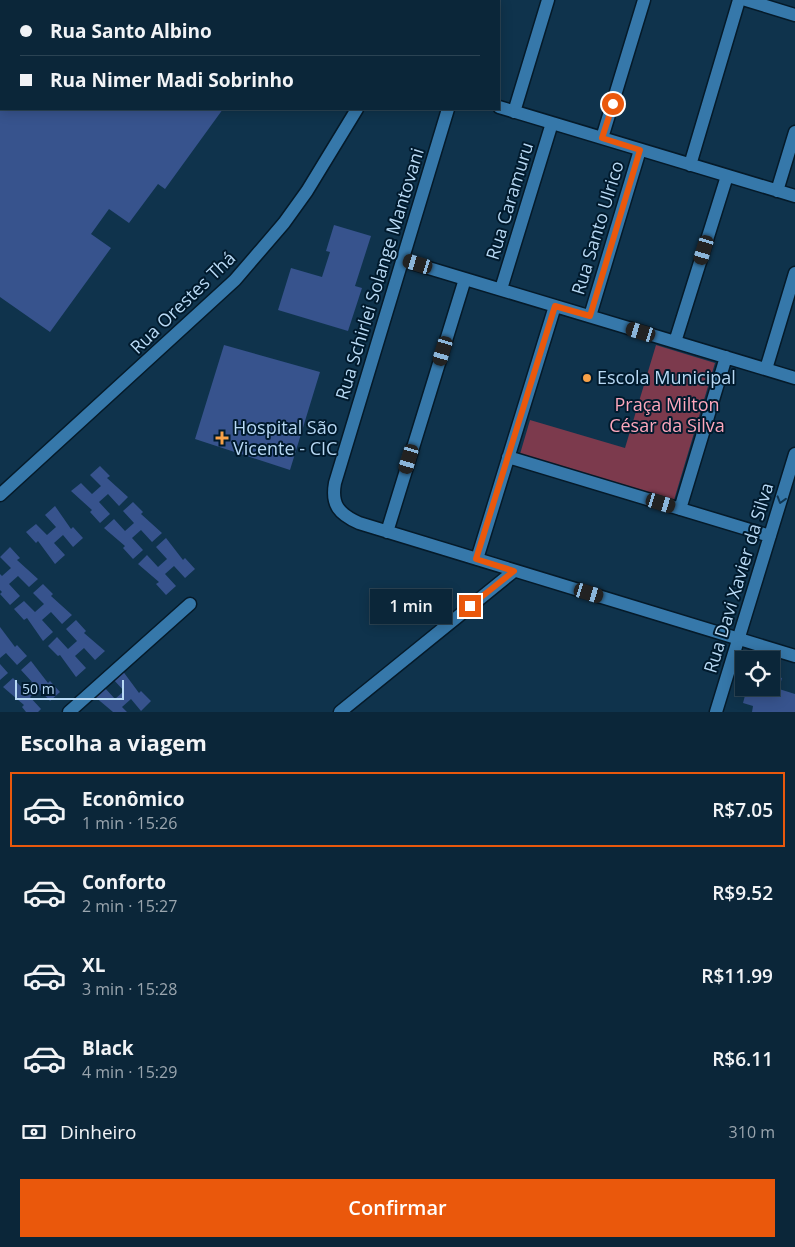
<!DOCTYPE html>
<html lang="pt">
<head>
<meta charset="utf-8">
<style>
	body { margin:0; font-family:"Open Sans",sans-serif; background:#142e41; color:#f1f3f6; height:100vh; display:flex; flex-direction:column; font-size:19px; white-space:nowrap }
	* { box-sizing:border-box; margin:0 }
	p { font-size:16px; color:#9aa5ae }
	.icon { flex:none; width:28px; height:28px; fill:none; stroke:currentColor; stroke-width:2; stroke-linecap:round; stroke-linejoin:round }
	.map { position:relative; height:712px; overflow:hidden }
	.panel { display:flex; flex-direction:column; background:#0b2639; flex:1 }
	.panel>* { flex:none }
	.guide { position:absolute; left:0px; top:0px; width:500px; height:110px; box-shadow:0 2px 12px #0003,0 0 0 1px #2b4353; display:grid; align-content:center; height:110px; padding:0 20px; background:#0b2639 }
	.tools { position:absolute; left:735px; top:651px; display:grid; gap:10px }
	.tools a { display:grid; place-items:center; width:45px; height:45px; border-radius:0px; background:#0b2639; box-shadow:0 2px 12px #0003,0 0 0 1px #2b4353; font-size:25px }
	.scale { position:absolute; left:15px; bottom:12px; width:109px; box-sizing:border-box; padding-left:5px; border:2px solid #b8d9f4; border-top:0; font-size:14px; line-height:18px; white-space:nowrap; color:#b8d9f4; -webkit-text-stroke:4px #001a2d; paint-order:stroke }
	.end { position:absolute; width:22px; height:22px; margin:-11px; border:6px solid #ea580c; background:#fff; box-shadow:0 0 0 2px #fff }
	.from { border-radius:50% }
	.bubble { position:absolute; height:35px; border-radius:0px; background:#0b2639; box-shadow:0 2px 12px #0003,0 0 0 1px #2b4353; font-size:16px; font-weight:600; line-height:35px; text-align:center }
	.car { position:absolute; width:15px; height:30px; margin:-15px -8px; border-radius:6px; box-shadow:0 0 4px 1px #0007; background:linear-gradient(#222 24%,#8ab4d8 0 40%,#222 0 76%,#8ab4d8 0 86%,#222 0) }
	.guide b { display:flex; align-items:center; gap:18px; height:48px; font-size:19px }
	.guide b+b { border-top:1px solid #2b4353 }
	.guide i { width:12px; height:12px; background:#f1f3f6 }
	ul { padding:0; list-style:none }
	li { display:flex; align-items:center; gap:15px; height:75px; margin:0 10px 8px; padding:0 10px; border:2px solid transparent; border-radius:0px }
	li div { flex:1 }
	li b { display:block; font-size:19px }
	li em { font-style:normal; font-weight:600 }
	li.selected { border-color:#ea580c }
	li>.icon { width:45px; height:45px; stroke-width:1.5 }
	h2 { padding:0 20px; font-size:22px; line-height:60px }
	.pay { display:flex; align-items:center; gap:12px; height:55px; padding:0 20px; font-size:19px }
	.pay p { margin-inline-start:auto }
	.cta { display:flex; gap:10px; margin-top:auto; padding:10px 20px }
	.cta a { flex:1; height:58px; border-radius:0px; background:#ea580c; color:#fff; font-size:20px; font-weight:600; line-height:58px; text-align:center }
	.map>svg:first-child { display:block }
</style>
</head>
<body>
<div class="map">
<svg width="795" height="712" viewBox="0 0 795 712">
	<rect width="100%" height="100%" fill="#0f334c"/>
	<path fill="#7c3a4d" d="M145 0H342L147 1Z
		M656 345 715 363 674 500 520 454 530 420 625 448Z"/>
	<path fill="#37538d" d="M0 109H223L165 189 158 184 129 223 109 209 91 234 111 248 50 332 0 297Z
		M334 225 371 236 355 286 362 288 348 331 278 310 291 268 322 277 330 252 326 251Z
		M224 345 320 372 290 470 195 439Z
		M100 466 110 476 107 478 128 497 119 506 108 494 99 502 110 514 100 523 90 512 92 510 71 491 81 483 92 494 101 486 90 475Z
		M133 502 143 512 141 514 162 533 152 542 141 530 132 538 143 550 133 559 123 548 125 546 104 528 114 519 125 531 134 523 123 511Z
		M55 506 71 529 73 527 83 538 73 547 63 535 54 543 65 555 55 564 38 541 36 543 26 532 36 524 47 535 56 527 45 515Z
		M166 538 183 560 185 558 195 569 185 578 174 566 165 574 176 586 166 595 156 584 159 582 138 564 147 555 158 567 167 559 156 547Z
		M10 547 20 558 17 560 38 579 29 587 18 576 9 584 20 596 10 605 0 594 2 592 0 590V574L2 576 11 568 0 557Z
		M43 584 53 594 51 596 72 615 62 624 51 612 42 620 53 632 43 641 27 618 24 620 14 609 24 601 35 612 44 604 33 593Z
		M76 620 86 631 84 633 105 651 95 660 84 648 75 656 86 668 76 677 60 655 58 656 48 646 57 637 68 649 77 641 66 629Z
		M0 627 15 647 17 645 27 656 17 665 6 653 0 658Z
		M31 661 48 683 50 681 60 692 50 701 39 689 30 697 41 709 38 712H26L22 707 24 705 3 687 13 678 24 690 32 682 21 670Z
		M0 664 8 673 0 680Z
		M122 670 139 693 141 691 151 701 141 711 131 699 122 707 127 712H113L94 696 104 687 115 699 124 691 113 679Z
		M771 675 782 678 779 689 795 694V712H752L753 706 743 703 747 688H771Z"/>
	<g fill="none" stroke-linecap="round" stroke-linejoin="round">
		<g stroke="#051a29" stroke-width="15">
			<path id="minor" d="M746 0 795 15
				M416 1 417 0
				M480 1 481 0
				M499 107 795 196
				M448 109 335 483C331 505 339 514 359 523L795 656
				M514 112 548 0
				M602 138 644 0
				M690 165 739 0
				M777 191 795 132
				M402 260 795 378
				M501 289 552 123
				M590 316 640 150
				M675 342 727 176
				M766 369 795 273
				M508 457 770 536
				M0 495 235 280 284 223 307 191 357 109
				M680 509 726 357
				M387 532 465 279
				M477 559 555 306
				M69 712 190 604
				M340 712 514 571
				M716 712 795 454"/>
		</g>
		<g stroke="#051a29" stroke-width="15">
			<path id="primary" d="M0 9 1 7"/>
		</g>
		<use href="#minor" stroke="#3678aa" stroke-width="12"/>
		<use href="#primary" stroke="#3b9aa5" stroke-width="12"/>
	</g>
	<defs><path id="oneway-chevron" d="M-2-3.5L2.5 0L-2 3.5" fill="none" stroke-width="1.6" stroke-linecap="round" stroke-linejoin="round" transform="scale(1.25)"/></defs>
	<use stroke="#103652" href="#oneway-chevron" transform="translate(781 500) rotate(107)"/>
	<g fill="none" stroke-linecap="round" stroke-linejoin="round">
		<path stroke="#ea580c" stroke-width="6" d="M470 606 514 571 476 559 555 306 590 316 640 150 602 138 613 104"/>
	</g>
	<g fill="#f7a148" stroke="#001a2d" stroke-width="2">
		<circle cx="587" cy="378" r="5"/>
		<path d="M219.5 430.5h5v5h5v5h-5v5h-5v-5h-5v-5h5z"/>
	</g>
	<g text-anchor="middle" stroke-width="4" stroke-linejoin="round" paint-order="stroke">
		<g font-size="18" fill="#b8d9f4" stroke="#001a2d">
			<text transform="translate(510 201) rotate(-73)" y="6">Rua Caramuru</text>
			<text transform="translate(598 228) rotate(-73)" y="6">Rua Santo Ulrico</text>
			<text transform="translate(380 274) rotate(-73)" y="6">Rua Schirlei Solange Mantovani</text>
			<text transform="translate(183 303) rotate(-44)" y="6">Rua Orestes Thá</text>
			<text transform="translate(739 578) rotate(-73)" y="6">Rua Davi Xavier da Silva</text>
		</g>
		<g font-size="18" fill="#b8d9f4" stroke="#001a2d" text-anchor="start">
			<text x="597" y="384">Escola Municipal</text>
			<text x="233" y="434">Hospital São<tspan x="233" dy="21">Vicente - CIC</tspan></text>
		</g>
		<g font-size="18" fill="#fda7bc" stroke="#001a2d">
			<text x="667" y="411">Praça Milton<tspan x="667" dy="21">César da Silva</tspan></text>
		</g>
	</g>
</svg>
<div class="tools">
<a><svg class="icon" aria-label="locate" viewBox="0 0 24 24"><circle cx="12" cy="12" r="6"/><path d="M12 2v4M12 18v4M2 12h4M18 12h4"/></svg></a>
</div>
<div class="scale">50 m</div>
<i class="end from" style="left:613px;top:104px"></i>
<i class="end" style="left:470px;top:606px"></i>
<div class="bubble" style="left:370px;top:589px;width:82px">1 min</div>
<i class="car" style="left:704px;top:250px;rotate:197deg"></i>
<i class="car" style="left:418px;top:264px;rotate:287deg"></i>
<i class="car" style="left:641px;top:332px;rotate:287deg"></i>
<i class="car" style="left:443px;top:351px;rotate:197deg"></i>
<i class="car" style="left:409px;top:459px;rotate:197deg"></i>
<i class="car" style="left:661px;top:503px;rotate:107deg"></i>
<i class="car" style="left:589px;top:593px;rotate:107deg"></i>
<div class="guide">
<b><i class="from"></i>Rua Santo Albino</b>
<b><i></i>Rua Nimer Madi Sobrinho</b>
</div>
</div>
<section class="panel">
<h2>Escolha a viagem</h2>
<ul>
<li class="selected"><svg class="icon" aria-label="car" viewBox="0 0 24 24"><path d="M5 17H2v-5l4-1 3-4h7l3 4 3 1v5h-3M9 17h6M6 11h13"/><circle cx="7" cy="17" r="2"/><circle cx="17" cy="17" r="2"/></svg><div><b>Econômico</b><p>1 min · 15:26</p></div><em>R$7.05</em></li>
<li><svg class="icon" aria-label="car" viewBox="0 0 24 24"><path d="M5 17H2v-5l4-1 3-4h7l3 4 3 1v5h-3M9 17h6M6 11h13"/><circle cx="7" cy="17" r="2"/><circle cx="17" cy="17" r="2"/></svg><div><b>Conforto</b><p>2 min · 15:27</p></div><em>R$9.52</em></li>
<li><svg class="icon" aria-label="car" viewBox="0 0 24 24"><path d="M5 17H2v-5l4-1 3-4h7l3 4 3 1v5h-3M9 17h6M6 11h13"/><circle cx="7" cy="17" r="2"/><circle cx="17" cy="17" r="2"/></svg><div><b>XL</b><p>3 min · 15:28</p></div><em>R$11.99</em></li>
<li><svg class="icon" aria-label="car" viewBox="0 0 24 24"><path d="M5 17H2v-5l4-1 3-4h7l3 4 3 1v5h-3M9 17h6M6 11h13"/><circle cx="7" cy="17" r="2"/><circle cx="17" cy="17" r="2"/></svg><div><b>Black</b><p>4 min · 15:29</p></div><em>R$6.11</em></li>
</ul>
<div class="pay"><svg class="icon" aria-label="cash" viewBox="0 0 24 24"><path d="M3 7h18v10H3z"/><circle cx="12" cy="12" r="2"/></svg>Dinheiro<p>310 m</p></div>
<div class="cta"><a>Confirmar</a></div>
</section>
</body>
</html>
